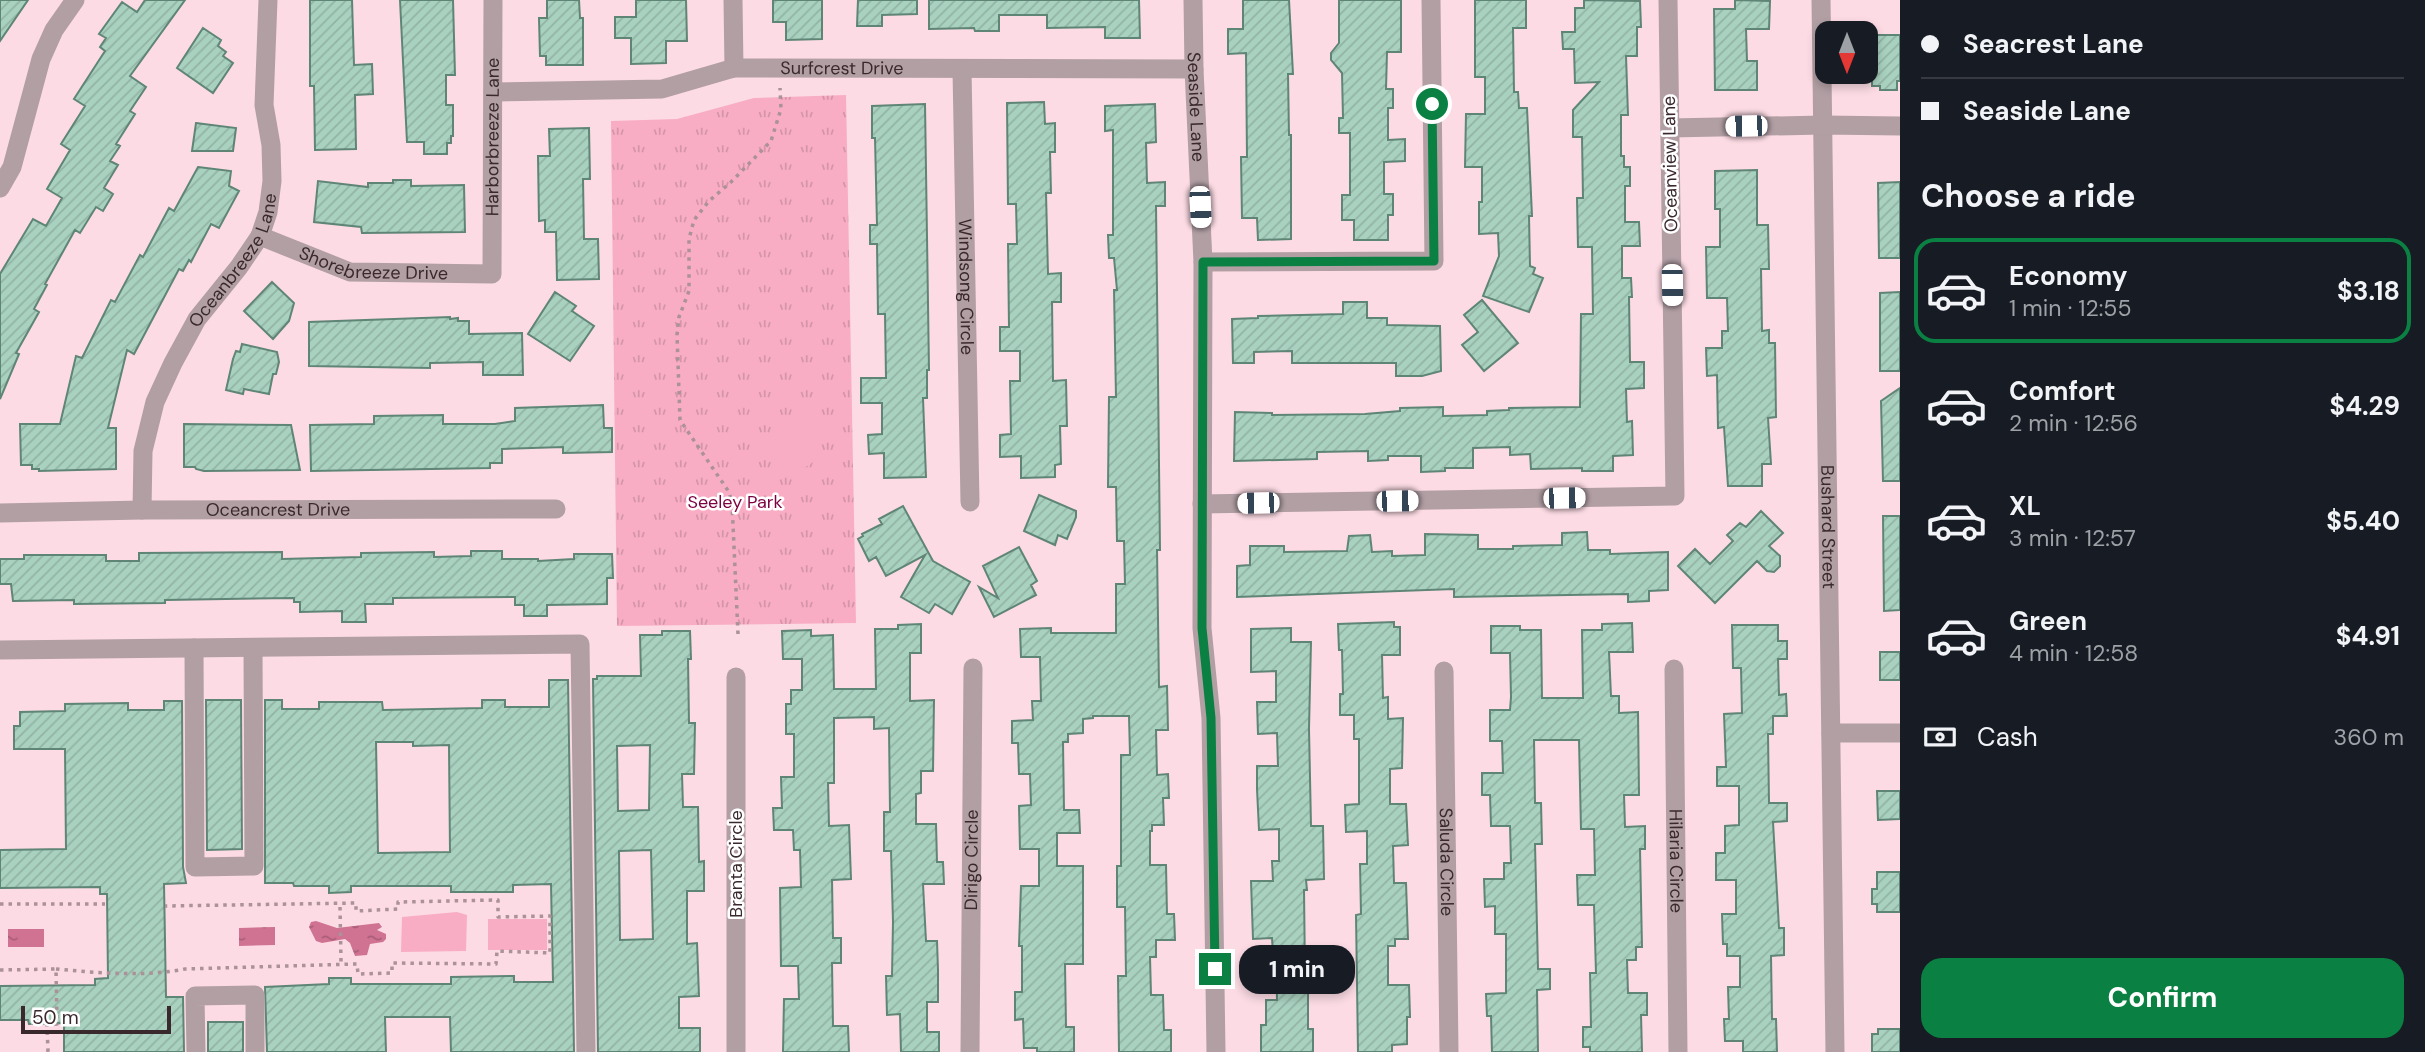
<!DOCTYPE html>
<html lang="en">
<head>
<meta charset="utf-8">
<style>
	body { margin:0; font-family:"DM Sans",sans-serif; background:#20242c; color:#f1f3f6; height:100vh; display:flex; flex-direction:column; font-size:26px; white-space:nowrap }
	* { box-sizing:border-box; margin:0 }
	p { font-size:23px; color:#9ea1a6 }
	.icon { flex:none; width:38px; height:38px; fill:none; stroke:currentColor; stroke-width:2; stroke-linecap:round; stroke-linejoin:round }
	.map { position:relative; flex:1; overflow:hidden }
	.details { display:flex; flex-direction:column; background:#171b24; width:525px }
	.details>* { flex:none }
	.hud { display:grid; align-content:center; height:154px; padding:0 21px; background:#171b24 }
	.needle { width:46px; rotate:180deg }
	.fabs { position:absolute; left:1815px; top:21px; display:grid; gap:14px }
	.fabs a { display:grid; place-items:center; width:63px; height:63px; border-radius:14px; background:#171b24; box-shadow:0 4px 10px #0003; font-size:35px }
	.scale { position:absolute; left:21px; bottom:18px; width:150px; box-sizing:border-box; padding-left:7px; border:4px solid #39292d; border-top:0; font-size:19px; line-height:24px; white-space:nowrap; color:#39292d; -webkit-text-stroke:5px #fff; paint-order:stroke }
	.end { position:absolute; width:32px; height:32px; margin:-16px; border:9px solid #0b8043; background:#fff; box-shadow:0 0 0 4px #fff }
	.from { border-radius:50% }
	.bubble { position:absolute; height:49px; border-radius:21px; background:#171b24; box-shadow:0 4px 10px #0003; font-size:23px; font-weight:700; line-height:49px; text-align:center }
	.car { position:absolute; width:21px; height:42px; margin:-21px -10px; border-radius:9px; box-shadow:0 0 5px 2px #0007; background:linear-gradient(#fff 24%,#345 0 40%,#fff 0 76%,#345 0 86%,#fff 0) }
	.hud b { display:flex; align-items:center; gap:24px; height:66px; font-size:26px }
	.hud b+b { border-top:2px solid #363941 }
	.hud i { width:18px; height:18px; background:#f1f3f6 }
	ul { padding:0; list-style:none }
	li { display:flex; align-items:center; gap:21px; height:105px; margin:0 14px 10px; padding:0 7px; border:4px solid transparent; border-radius:21px }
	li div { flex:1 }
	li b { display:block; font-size:26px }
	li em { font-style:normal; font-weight:700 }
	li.on { border-color:#0b8043 }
	li>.icon { width:63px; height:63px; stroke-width:1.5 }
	h2 { padding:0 21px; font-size:32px; line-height:84px }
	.pay { display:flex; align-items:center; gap:18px; height:77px; padding:0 21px; font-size:26px }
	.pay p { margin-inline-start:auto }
	.button { display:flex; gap:14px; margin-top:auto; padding:14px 21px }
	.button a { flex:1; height:80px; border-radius:21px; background:#0b8043; color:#fff; font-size:28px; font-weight:700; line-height:80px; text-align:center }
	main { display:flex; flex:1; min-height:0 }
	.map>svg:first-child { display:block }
</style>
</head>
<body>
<main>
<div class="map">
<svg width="1900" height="1052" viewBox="0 0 1900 1052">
	<defs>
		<pattern id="park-tufts" width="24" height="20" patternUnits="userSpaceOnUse" patternTransform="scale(1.75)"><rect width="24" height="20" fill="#f8adc4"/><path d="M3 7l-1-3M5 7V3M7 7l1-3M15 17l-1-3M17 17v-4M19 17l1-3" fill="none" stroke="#d595a9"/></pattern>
		<pattern id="water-ripples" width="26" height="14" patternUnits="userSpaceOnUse" patternTransform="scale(1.75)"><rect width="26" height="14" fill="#d07292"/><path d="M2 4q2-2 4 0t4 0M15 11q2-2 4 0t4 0" fill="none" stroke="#aa5e78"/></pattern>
		<pattern id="building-hatch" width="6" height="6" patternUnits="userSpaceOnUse" patternTransform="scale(1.75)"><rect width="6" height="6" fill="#a9d1c0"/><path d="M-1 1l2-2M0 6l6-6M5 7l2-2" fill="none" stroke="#92b3a5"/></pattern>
	</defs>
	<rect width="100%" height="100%" fill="#fcdbe4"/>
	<path fill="url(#park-tufts)" d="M846 95 856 623 617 626 611 121 677 119 754 98Z"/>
	<path fill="#f8adc4" d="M769 443a26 26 0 1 1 52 0a26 26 0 1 1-52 0Z
		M457 912 467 915 466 951 401 952 402 917Z
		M488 919H547V950H488Z"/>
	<path fill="url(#water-ripples)" d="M316 921 337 928 379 923 382 927 377 930 386 934V939L383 942 370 944 367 955 355 956 350 943 345 939 322 943 316 941 309 927 311 922Z
		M275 927V945L239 946V928Z
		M8 929H44V947H8Z"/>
	<path fill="url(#building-hatch)" stroke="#5f8576" stroke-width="2" fill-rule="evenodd" d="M0 0H28L0 41Z
		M145 0H185L130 76 146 87 130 111 135 114 116 144 120 146 110 161 118 165 104 188 113 194 103 211 96 207 80 233 75 230 45 284 47 285 34 309 39 312 16 353 19 354 0 399V274L33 219 46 226 62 198 47 189 70 150 61 144 85 106 74 99 105 51 100 47 106 38 99 34 122 2 137 12Z
		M310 0H352L354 65 372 64 373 94 355 95 356 149 315 150 314 86H310Z
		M400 0H453L455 75H446V105H453V136H451V143H447V154H424V142H407Z
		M547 0H579L580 18H583V65H546V56H540L539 18H547Z
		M636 0H686L687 41H666V63L631 64V38H615V17H636Z
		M773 0H822V39L786 40V22H773Z
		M858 0H917V14L882 15V26H857Z
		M929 0H1139L1140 38H1105V27L1047 28V15H999V31H975L974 28 929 29Z
		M1243 0H1289L1293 74H1288L1289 135H1291V239L1258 240 1257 218H1242L1241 157H1247L1246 53 1228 54V29H1243Z
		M1339 0H1401V52H1387L1386 89H1393V108H1388V140L1405 139V161L1384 162V194H1393V215H1388V240H1354V220H1342V195H1350V133H1339V118H1343L1342 73 1331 60V53L1339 43Z
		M1475 0H1526V28H1513L1514 92H1518L1519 108H1527L1532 216H1529L1530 266 1535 268 1533 274 1543 278 1529 312 1483 296 1499 256 1498 233 1479 234V202H1482V167H1465L1466 114H1485V77H1475Z
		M1584 0 1640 1 1641 27H1637V56H1626L1628 115H1621V156H1624V167H1630V186H1625V222H1639L1640 246H1622V278H1631L1632 297H1629L1630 362H1644V388L1626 389 1627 422 1632 421 1633 455 1613 456V471H1582V468L1531 469 1530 454 1510 455V447L1473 448V468H1445V471L1421 472V456H1388V460L1368 461V451L1317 452V459L1234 461 1235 412 1272 413V415L1365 414 1400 411V408L1443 407V416L1487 415V411L1509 410V408L1580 407 1581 314H1593L1592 247H1578L1577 198H1583L1582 137H1573V110L1599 82 1575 83 1574 49H1563L1562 32H1575V8H1584Z
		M1735 0 1770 1 1769 29H1746L1747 61H1757V90H1715L1714 9H1735Z
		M203 28 221 40 218 46 226 52 223 56 233 63 213 93 177 68Z
		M1868 35H1900V81H1897V90H1880V86H1872V81H1868Z
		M1044 102 1045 124 1055 123V152H1050L1051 193H1046L1048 274 1061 273V302H1052L1053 381 1066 380 1067 426H1060L1061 464 1055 465V477L1021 478V456L1000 457V435L1011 434 1010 381H1020V351H1000V327H1009L1008 244H1017L1016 204H1008L1007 103Z
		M925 104 929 370H927V398H923L926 477 884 478V453L869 454 868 435 882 434V403H861V378H886L885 314H878L877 244H870V225H877L875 138H872V106Z
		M1155 104 1156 142 1146 143 1147 183 1165 182V206H1156L1160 550H1157L1159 687 1167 686 1168 730H1156L1157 775 1168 774 1169 798H1163L1164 825H1152V831H1150V865H1166L1167 914H1174L1175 940H1156V957H1150L1151 995H1163L1164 1030H1171V1052H1119L1118 976H1126L1125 907H1117V866H1121V755H1130L1129 716H1093V718L1083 719V733L1068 734V742H1063L1064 810H1079L1080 833H1057V866H1083V964H1065L1066 1027H1074V1052H1037V1048H1024L1023 1019 1015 1020V992H1022V946H1019L1021 886H1039V849H1020L1019 806 1031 805 1030 774H1019L1018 743H1012V721L1033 720 1032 701H1041L1040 657H1021L1020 629 1051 628V633H1116V584H1125L1124 541H1117L1116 487H1108L1109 397H1116L1114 290H1117L1114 258H1109L1108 235H1113V130L1105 131V106Z
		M196 123 236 128 233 151H192Z
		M589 128 590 179H583L584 239H598L599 279 557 280 556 232H545V220L539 221 538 156H550L549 129Z
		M198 167 231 171 229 186 239 191 219 228 211 224 191 262 189 260 183 271 179 269 134 354 127 350 108 428H116V469L39 471V469H32V465H21L20 424H60L76 356 82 358 111 300 115 302 140 255 143 257 169 208 174 211Z
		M1757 170V225H1768L1769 269H1761L1762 331 1769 330V343H1775L1776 417 1768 418 1771 464H1762V486H1728L1724 427 1718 428 1717 375 1707 376 1706 348H1722V331H1728L1727 298H1707L1706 247H1720V209H1715V171Z
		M393 180H411V186L464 185 465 232 362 233 361 227 314 222 318 181 368 187V183H393Z
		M1900 182V258H1879L1878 183Z
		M272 282 294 303 289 321 273 339 244 311Z
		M555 292 576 306 572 311 594 326 570 361 528 334Z
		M1900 292V371H1880V293Z
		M1482 300 1518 343 1484 371 1462 345 1478 332 1464 315Z
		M1343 302H1367V318H1387V325L1440 326 1441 371 1422 376H1396V363H1292V351L1254 352V363H1233L1232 319 1258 318V316L1343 314Z
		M450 317V319L458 318V321H469V334L522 333 523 375H483V362L430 363V368L309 366V322Z
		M242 344 277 352 279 362 276 374H273L269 394 244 389 243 394 226 390 233 359 236 351 240 352Z
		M1900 388V481H1883L1881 401Z
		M603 405 604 428H612V452L563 453V447L502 449V463H490V468L311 471 310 425 374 424V416L443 415V424H495L515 421V408Z
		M184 424 291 425 300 470 204 471 196 469 195 467H184Z
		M1039 495 1076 511V517L1067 539 1058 535 1055 545 1024 531Z
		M903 506 933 561 970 582 952 614 935 604 929 613 901 597 925 555 886 576 876 557 869 561 858 539 863 536 862 534 882 524 879 519Z
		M1761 511 1783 533 1769 546 1780 556V566L1774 572 1767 571 1757 561 1715 603 1678 566 1695 549 1710 564 1733 541 1727 535 1740 523 1746 527Z
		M1883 516H1900V610L1884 611Z
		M1587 532 1588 550H1610V554L1668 552V590L1649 591V601L1628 602V594L1454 597V589L1237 597V566L1250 565V546H1284V552L1347 551 1349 536 1370 535 1372 552 1392 551V556L1425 555V534L1478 535V549H1513V546L1562 545V533Z
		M1019 547 1037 581 1031 585 1036 595 994 617 979 587 998 598 983 566Z
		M471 551H502V559H538V561L574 559V554H612L613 578H607V604L547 605V616H524V605H515V597L393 598V604H365L366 622H342V611L300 612V602H294V598L165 600V603L74 604V600L13 601 11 584H0V559H24V555H106V561H139V553L282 552V559L361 557V553L434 552V557L471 556Z
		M1394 622V627H1400V655H1382L1383 698 1388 697V719L1403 718 1402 768 1390 769V804H1406L1408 845 1393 846 1394 883H1406L1408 939H1395V946H1388V985H1409L1410 1017H1407V1044L1392 1045V1052H1358L1356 915 1361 914 1360 864H1367V831L1346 832 1345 805 1359 804V739H1354V715H1340V694H1343L1342 650H1339L1338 624Z
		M1632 623 1633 652H1609L1611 696H1619V713L1638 712 1639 795H1624L1625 827 1645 826V849H1640L1642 947H1636V960H1627L1628 993H1647V1015H1641L1642 1052H1590V1047H1583V1027H1591L1590 973H1596L1594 905H1578L1577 875H1595L1594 829H1581L1579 740H1534L1535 803H1541L1542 844H1535L1538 969H1550V989L1537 990 1538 1052H1492L1491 1016H1487L1486 994 1506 993V934H1495V906L1485 907 1484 879H1504V863H1511L1510 826H1491L1490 795H1482V773H1503L1502 741H1490V710H1510L1511 697 1510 653H1491V626H1520V630H1541L1542 698H1583L1582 630H1602V624Z
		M921 624V653H910V701L934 700 933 771H921V793L916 794V824H936L937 862H943L944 884H923L926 941H937L938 970V1002H927V1032H939V1052H901L900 1014 887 1015 886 976H892L893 922 891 851H884V812H890L889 728 874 729V717L834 718V783H828L829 826 849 825 851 879 832 880 833 938H841V963H832L833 1026H848L849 1052H783L784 999H799L798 966H781L780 888 801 887 800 850H794L793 830H774L773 808H782L781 777H794V734H786V704H791V690H802V659H783L782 631 811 630V636L833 635 834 689H876L875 629H898V625Z
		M1732 625H1778V641H1787V659H1778L1779 695 1786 694 1787 716H1773V734H1768L1769 803H1787V821L1773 822 1779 928H1784V955L1771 956 1772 1019H1776L1777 1052H1743V1041H1725L1724 1019H1729L1728 987H1740V956H1727V944H1723L1722 914H1736V880H1716V853H1725V826L1739 825V786H1717V767H1726L1724 714 1742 713 1741 668H1733Z
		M1291 628V642H1311L1309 729 1311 826H1323L1324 879 1306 880 1307 890H1304L1305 975 1308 974V1029H1313V1052H1261V1025H1266V1000H1277L1276 954H1273L1272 938 1253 939 1251 881H1273L1272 861H1279V829L1259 830 1257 789V766H1278L1277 733 1258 734 1257 702H1276V671L1251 672V629Z
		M662 631H690L691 659H688L689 723H695L694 774H682L683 807H698L699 862 704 861V891H687V944L697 943 699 996 679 997V1028H700V1052H598L593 679H597V676H641L640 635H662ZM650 745 649 810 618 811 617 746ZM651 850 653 939 620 940 619 851Z
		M1880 652H1900V680H1880Z
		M549 680H568L574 1052H451L450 1017H385L386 1052H267L265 987 329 984V978H351V984H451V977L514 976V982H553L551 884 513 885V892H451V886H351V892L329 893V886H294L293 883H265V700H282V709H319V702H382L383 710 482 708V700H505V707H549ZM376 742H413V746L449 745 450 852 378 853Z
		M206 700H241L242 849 207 850Z
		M164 701H182L183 867 186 883 164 884 166 997H183L184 1052H64V1023L29 1024 28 1020H0V986L95 985V979L108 978 107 894H100V887L0 888V850L66 849 65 749H14V726H20V712L65 711V704L128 703V710H164Z
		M1877 791H1900V819L1878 820Z
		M1877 872H1900V912H1877V904H1872V889H1877Z
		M208 1022H243V1052H208Z
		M1878 1029H1900V1052H1872V1034H1878Z"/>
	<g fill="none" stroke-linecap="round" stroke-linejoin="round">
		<path stroke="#ab9198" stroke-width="3.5" stroke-dasharray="3.5 5" stroke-linecap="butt" d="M738 634 732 503 729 492 680 420 677 335 679 317 689 291V239L694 220 709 201 731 182 771 141 781 109 780 88
			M0 904H105
			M340 907 341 962
			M56 969C99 973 143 977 185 969L357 964 358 974 392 973V963L496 964 497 951 550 953V916L498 917V900L398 902V909L356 911V903L165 906
			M0 970 56 969 57 1024 47 1025 48 1052"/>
		<g stroke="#b19fa4" stroke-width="19">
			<path d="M733 0 734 68"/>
			<path id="s1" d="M1193 0 1194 69 1203 262 1202 628 1211 718 1216 1052"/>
			<path id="s2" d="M1821 0 1835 1052"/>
			<path id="s3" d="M962 70 970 502"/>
			<path id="s4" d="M493 92 662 89 734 68 1194 69"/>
			<path d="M1670 128 1823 125 1900 126"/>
			<path d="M0 188 12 167 41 59 54 30 75 0"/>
			<path id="s5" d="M260 236 350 272 492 274 493 0"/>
			<path d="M1203 262 1434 261 1431 0"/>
			<path d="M1202 504 1675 496 1668 0"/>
			<path id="s6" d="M142 510 143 451 155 402 173 363 197 319 239 267 260 236 268 212 272 181 271 145 264 105 268 0"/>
			<path id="s7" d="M0 513 142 510 556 509"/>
			<path d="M194 648 195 867 254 866 253 648"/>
			<path d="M0 650 580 644 586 1052"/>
			<path id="s8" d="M1674 669 1678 1052"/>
			<path id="s9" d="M1444 671 1449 1052"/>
			<path d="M1831 733H1900"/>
			<path d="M196 1052 195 996 255 995V1052"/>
			<path d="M736 1052V677"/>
			<path id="s10" d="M970 1052 973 668"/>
		</g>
	</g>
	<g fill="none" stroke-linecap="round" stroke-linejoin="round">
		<path stroke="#0b8043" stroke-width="9" d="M1215 969 1211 718 1202 628 1203 262 1434 261 1432 104"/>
	</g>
	<g text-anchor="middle" stroke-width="5" stroke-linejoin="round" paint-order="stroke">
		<g font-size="18" fill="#39292d" stroke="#fff">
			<text dy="6" stroke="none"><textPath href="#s4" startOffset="352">Surfcrest Drive</textPath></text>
			<text dy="6" stroke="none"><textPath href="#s1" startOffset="107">Seaside Lane</textPath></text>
			<text dy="6" stroke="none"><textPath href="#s5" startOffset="376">Harborbreeze Lane</textPath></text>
			<text transform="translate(1670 164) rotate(-91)" y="6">Oceanview Lane</text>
			<text dy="6" stroke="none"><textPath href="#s6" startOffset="273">Oceanbreeze Lane</textPath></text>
			<text dy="6" stroke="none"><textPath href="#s5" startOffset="119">Shorebreeze Drive</textPath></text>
			<text dy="6" stroke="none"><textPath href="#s3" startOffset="217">Windsong Circle</textPath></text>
			<text dy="6" stroke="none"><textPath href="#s7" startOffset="278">Oceancrest Drive</textPath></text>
			<text dy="6" stroke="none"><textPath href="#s2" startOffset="527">Bushard Street</textPath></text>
			<text dy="6" stroke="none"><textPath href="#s10" startOffset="192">Dirigo Circle</textPath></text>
			<text dy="6" stroke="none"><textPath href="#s9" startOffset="191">Saluda Circle</textPath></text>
			<text dy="6" stroke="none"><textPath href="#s8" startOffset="192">Hilaria Circle</textPath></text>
			<text transform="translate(736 864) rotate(-90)" y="6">Branta Circle</text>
		</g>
		<g font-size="18" fill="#7c0140" stroke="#fff">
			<text x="735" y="508">Seeley Park</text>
		</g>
	</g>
</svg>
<div class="fabs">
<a><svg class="needle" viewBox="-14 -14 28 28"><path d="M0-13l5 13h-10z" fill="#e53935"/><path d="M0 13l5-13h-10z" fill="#9ea1a6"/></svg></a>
</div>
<div class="scale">50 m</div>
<i class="end from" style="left:1432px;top:104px"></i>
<i class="end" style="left:1215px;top:969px"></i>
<div class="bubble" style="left:1239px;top:945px;width:116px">1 min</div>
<i class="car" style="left:1746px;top:126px;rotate:269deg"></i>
<i class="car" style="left:1200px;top:207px;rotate:177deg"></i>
<i class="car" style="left:1672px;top:285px;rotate:179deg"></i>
<i class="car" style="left:1564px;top:498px;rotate:89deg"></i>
<i class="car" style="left:1397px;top:501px;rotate:89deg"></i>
<i class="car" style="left:1258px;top:503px;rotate:269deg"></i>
</div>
<section class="details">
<div class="hud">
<b><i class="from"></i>Seacrest Lane</b>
<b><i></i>Seaside Lane</b>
</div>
<h2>Choose a ride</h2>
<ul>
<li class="on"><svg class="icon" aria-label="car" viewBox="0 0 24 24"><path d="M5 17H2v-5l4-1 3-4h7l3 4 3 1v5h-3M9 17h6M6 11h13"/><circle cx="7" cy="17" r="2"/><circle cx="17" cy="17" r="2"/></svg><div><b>Economy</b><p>1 min · 12:55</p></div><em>$3.18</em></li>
<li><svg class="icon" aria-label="car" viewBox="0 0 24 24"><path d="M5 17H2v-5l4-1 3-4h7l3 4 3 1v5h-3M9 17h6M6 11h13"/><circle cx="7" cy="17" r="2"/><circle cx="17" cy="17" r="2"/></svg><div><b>Comfort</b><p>2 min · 12:56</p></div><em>$4.29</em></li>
<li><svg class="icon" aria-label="car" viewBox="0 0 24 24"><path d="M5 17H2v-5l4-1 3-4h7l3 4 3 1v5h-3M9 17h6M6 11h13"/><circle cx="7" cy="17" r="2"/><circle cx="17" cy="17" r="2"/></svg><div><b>XL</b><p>3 min · 12:57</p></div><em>$5.40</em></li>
<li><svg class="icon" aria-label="car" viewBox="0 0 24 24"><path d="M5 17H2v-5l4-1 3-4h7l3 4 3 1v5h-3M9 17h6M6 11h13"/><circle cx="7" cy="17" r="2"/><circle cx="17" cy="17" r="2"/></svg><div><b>Green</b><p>4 min · 12:58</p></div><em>$4.91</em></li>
</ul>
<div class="pay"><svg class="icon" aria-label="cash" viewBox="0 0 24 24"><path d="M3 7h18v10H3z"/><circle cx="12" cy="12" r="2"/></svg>Cash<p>360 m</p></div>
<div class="button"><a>Confirm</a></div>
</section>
</main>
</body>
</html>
